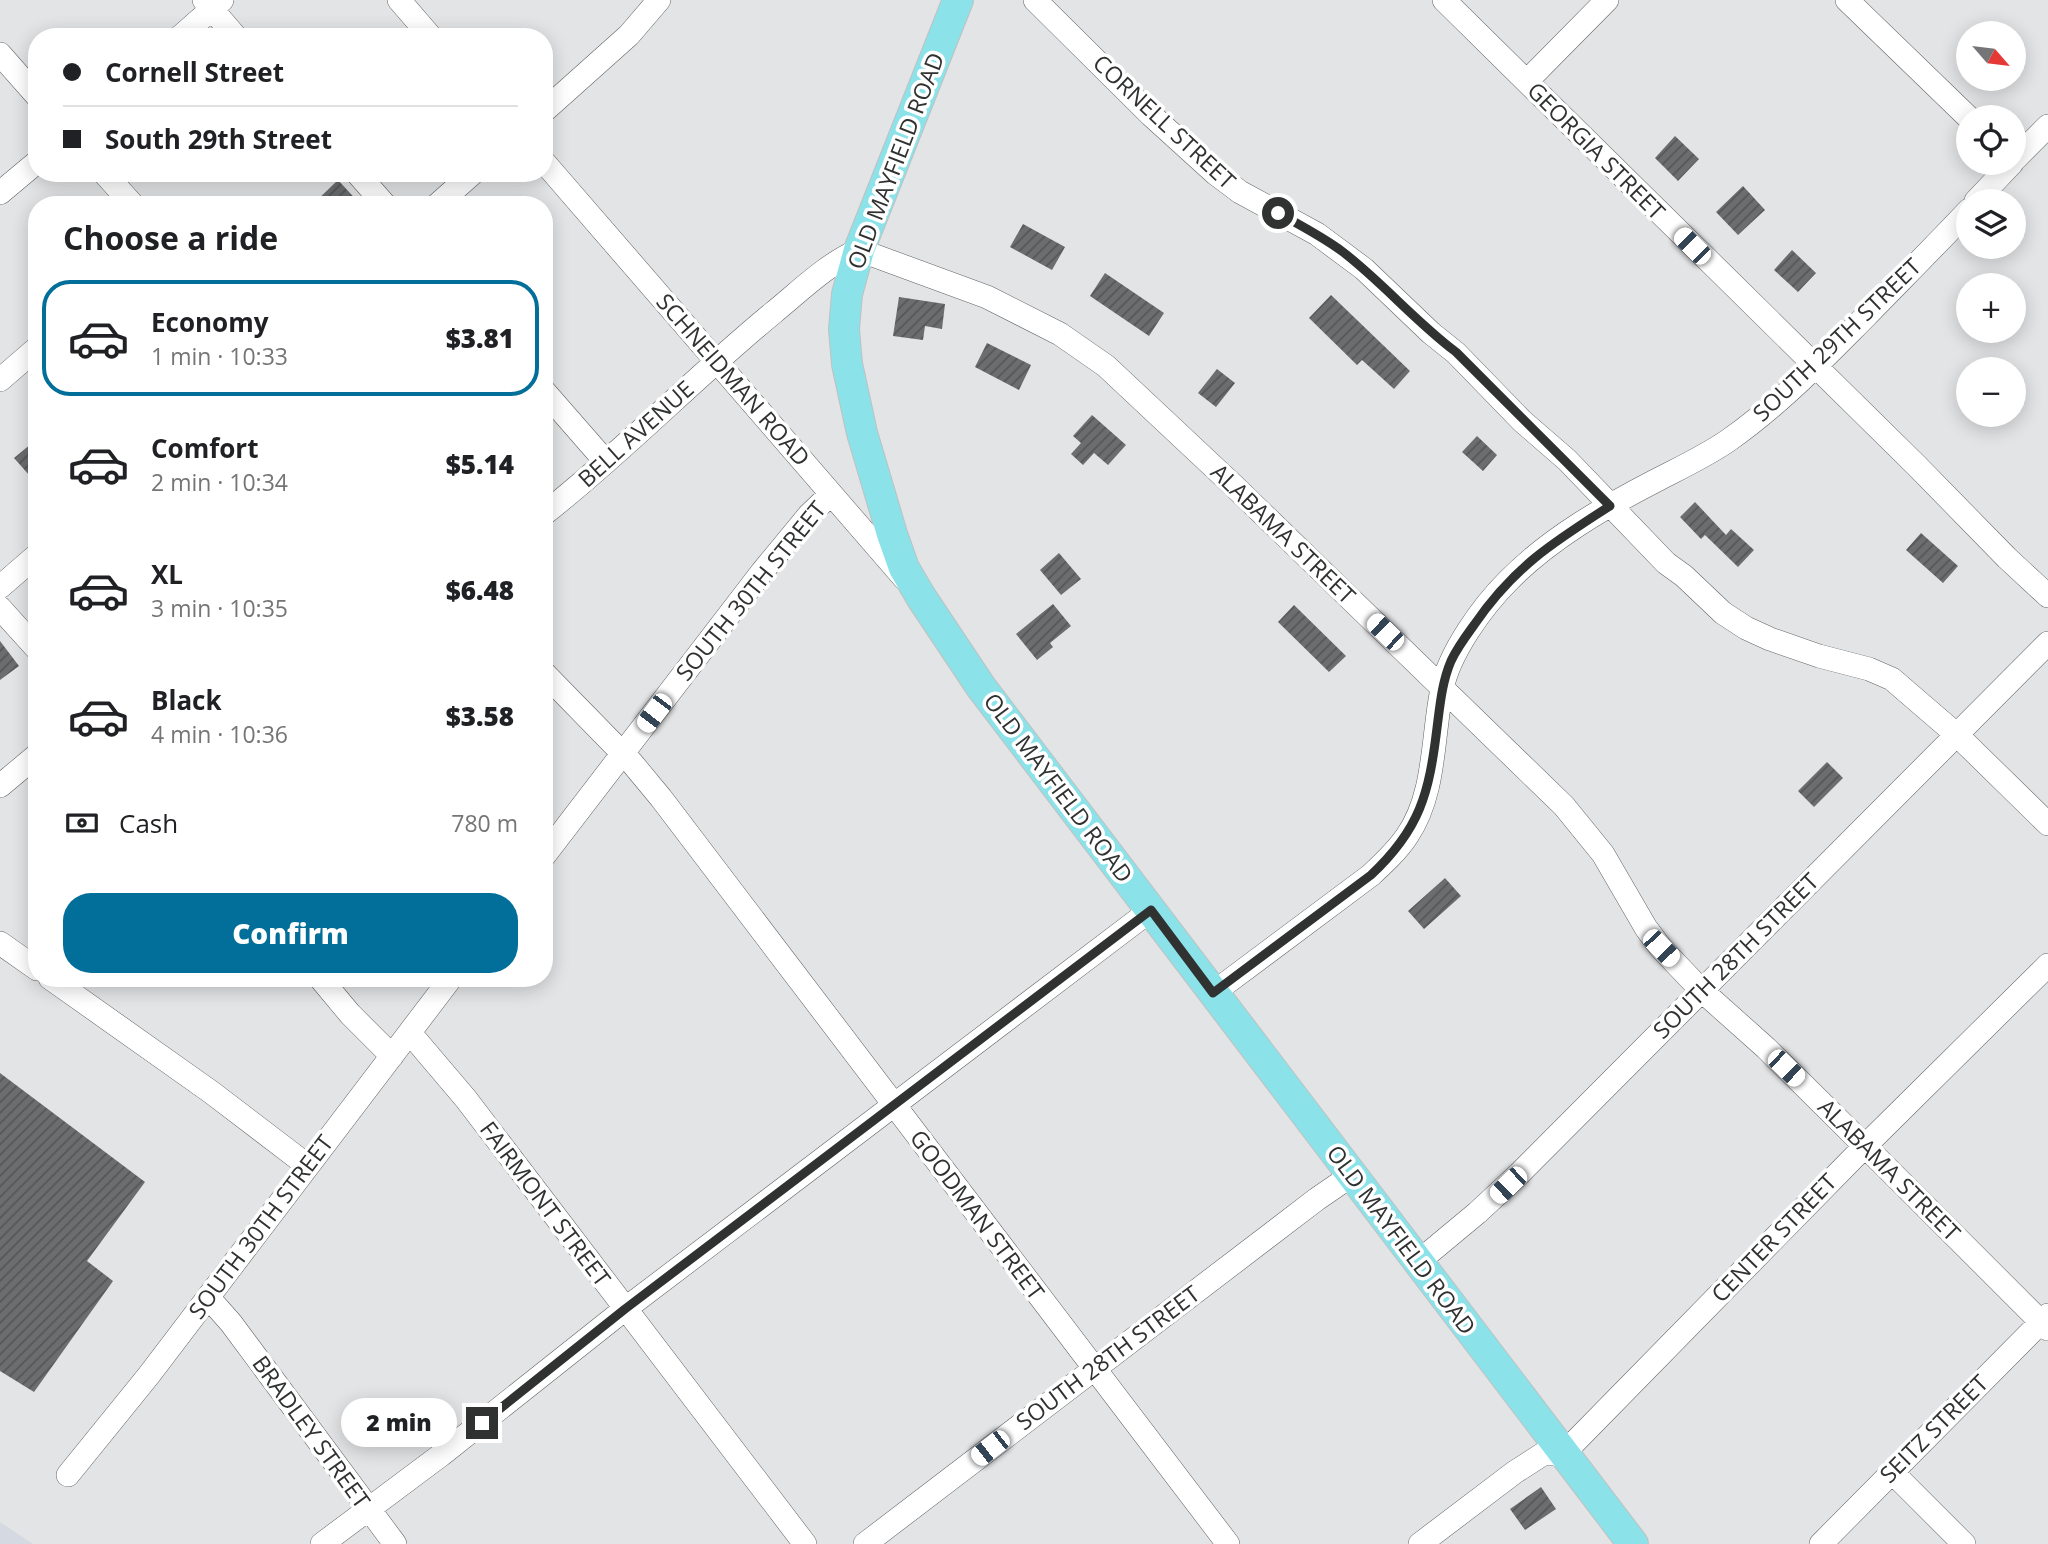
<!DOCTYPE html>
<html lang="en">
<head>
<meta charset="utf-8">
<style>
	body { margin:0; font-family:"Open Sans",sans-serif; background:#f2f2f2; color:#202124; height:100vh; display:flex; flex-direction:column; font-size:26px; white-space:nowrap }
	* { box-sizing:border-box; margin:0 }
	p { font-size:23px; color:#757577 }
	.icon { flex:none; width:38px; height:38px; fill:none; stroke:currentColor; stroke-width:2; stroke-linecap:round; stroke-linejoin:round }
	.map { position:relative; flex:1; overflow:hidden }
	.side { position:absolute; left:28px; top:196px; width:525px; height:791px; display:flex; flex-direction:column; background:#fff; border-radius:28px; box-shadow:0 4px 18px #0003 }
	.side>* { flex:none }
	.guide { position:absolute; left:28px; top:28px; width:525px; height:154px; border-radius:28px; box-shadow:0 4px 18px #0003; display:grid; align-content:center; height:154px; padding:0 35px; background:#fff }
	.needle { width:46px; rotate:118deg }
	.buttons { position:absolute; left:1956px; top:21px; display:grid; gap:14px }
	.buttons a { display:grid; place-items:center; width:70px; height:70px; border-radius:50%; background:#fff; box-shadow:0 4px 18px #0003; font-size:35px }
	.end { position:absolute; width:32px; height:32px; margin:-16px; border:9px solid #303131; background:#fff; box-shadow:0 0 0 4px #fff }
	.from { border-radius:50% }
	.bubble { position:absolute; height:49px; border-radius:24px; background:#fff; box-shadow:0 4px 18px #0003; font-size:23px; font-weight:800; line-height:49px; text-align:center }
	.car { position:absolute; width:21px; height:42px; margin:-21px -10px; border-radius:9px; box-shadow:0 0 5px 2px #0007; background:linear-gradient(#fff 24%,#345 0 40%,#fff 0 76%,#345 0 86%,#fff 0) }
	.guide b { display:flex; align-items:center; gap:24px; height:66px; font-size:26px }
	.guide b+b { border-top:2px solid #e0e0e0 }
	.guide i { width:18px; height:18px; background:#202124 }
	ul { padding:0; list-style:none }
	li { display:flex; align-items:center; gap:21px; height:116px; margin:0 14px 10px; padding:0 21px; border:4px solid transparent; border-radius:28px }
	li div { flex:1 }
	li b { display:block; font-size:26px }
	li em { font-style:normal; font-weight:800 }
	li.active { border-color:#026e9a }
	li>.icon { width:63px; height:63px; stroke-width:1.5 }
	h2 { padding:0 35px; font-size:32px; line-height:84px }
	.pay { display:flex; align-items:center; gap:18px; height:77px; padding:0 35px; font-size:26px }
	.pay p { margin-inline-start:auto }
	.cta { display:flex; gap:14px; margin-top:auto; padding:14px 35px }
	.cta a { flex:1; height:80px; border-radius:28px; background:#026e9a; color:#fff; font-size:28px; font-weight:800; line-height:80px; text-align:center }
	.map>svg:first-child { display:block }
</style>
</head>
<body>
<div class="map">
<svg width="2048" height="1544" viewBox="0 0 2048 1544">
	<defs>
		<pattern id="building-hatch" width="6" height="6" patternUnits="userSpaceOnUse" patternTransform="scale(1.75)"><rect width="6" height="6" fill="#6c6d6f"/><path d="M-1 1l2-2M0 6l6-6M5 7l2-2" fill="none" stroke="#545657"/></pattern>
	</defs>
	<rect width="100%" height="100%" fill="#e3e4e6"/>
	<path fill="#d5dae2" d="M0 1522 33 1544H0Z"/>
	<path fill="url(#building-hatch)" d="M1675 136 1699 159 1678 181 1655 158Z
		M338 180 361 205H312Z
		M1743 186 1765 210 1738 235 1716 212Z
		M1023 224 1065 247 1052 270 1010 247Z
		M1792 250 1816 273 1798 292 1774 270Z
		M1105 273 1164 313 1149 336 1090 296Z
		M1331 295 1410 371 1394 389 1362 360 1357 365 1309 318Z
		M899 297 945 304 942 329 925 326 923 340 893 336Z
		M987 343 1031 365 1019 390 975 367Z
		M1217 369 1235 383 1216 407 1198 393Z
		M1092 415 1126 445 1108 465 1094 453 1083 465 1071 454 1081 443 1073 436Z
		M1477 436 1497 455 1483 471 1462 452Z
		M37 439V484L14 458Z
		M1695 502 1726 535 1731 529 1754 550 1738 567 1705 535 1701 539 1680 517Z
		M1921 533 1958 566 1943 583 1906 550Z
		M1059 553 1081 579 1061 595 1040 570Z
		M1053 604 1071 626 1050 643 1053 647 1037 660 1016 634Z
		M1294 605 1346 656 1329 672 1278 622Z
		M0 641 19 666 0 680Z
		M1827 762 1843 778 1814 807 1798 791Z
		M1445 878 1461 896 1424 929 1408 911Z
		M0 1073 145 1182 87 1261 113 1281 34 1392 0 1371Z
		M1541 1487 1556 1509 1525 1530 1510 1509Z"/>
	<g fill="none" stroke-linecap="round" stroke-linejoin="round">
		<g stroke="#626365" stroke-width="24">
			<path id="minor" d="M204 0 236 37
				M399 0 431 37
				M1035 0 1151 115 1216 174 1240 192 1317 234 1364 269 1431 333 1456 353 1522 421 1567 460 1666 563 1684 576 1723 613 1746 628 1770 639 1819 656 1869 669 1892 679 1957 735 2048 824
				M1444 0 1916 465 2007 558 2048 596
				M1847 0 1969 118
				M180 37 222 0
				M0 54 37 96
				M1527 81 1607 0
				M544 111 629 35 659 0
				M2014 160 2048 126
				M544 162 904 578
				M104 173 133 205
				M357 173 385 205
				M0 193 37 162
				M1976 201 2012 163
				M437 205 473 173
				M0 380 37 348
				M544 391 606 462
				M544 514C624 451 695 377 773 313 800 291 827 264 859 250L987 297 1060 334 1106 366 1234 486 1564 806 1603 854 1646 928 1661 948 1701 990 1766 1048 1865 1146 2048 1329
				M0 587 37 555
				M0 608 37 649
				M544 673 632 763 661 798 1228 1544
				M0 786 37 755
				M544 856 762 572 809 515 831 494
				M0 943 37 969
				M50 978 211 1092 308 1166
				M320 978 350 1014 392 1056
				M1213 993 1371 875C1384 863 1397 851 1407 836 1436 794 1432 737 1442 689 1449 653 1482 607 1508 581 1549 539 1603 508 1655 481 1680 468 1706 456 1729 440 1780 404 1822 360 1866 316 1900 281 1935 246 1969 210
				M410 1033 466 1099 805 1544
				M1418 1262 1477 1213 1519 1174 2048 643
				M208 1297 231 1323 395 1544
				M1892 1472 1964 1544
				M68 1475 149 1375 451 978
				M322 1544 441 1455 625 1309 1151 910
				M865 1544 1317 1199 1352 1175
				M1420 1544 1515 1472 1543 1454H1563L1865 1146 2048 965
				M1821 1544 2048 1315"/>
		</g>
		<g stroke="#c1c1c1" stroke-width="32">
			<path id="major" d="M958 0 859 250 847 294 844 329 847 364 862 433 892 534 904 568 921 597 981 687 1633 1544"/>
		</g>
		<use href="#minor" stroke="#fff" stroke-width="23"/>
		<use href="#major" stroke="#8be2e9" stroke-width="30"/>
	</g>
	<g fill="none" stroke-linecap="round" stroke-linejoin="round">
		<path stroke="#303131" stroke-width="9" d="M482 1423 625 1309 1151 910 1213 993 1371 875C1420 829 1429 794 1437 728 1440 705 1442 682 1451 661 1457 648 1466 636 1474 625 1514 567 1552 543 1610 506L1456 352C1416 322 1383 283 1343 252 1323 237 1300 225 1278 213"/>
	</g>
	<g text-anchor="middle" stroke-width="7" stroke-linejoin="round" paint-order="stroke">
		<g font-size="23" fill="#303131" stroke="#fff">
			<text transform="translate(1164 122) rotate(43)" y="8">CORNELL STREET</text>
			<text transform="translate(1596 151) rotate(45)" y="8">GEORGIA STREET</text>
			<text transform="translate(896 161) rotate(-69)" y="8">OLD MAYFIELD ROAD</text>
			<text transform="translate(1837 340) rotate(-44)" y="8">SOUTH 29TH STREET</text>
			<text transform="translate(733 380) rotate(49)" y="8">SCHNEIDMAN ROAD</text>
			<text transform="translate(636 434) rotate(-42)" y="8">BELL AVENUE</text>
			<text transform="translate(1283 534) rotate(44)" y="8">ALABAMA STREET</text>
			<text transform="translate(751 591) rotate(-51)" y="8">SOUTH 30TH STREET</text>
			<text transform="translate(1058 788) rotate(53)" y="8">OLD MAYFIELD ROAD</text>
			<text transform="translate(1736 956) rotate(-45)" y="8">SOUTH 28TH STREET</text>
			<text transform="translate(1889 1170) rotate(45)" y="8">ALABAMA STREET</text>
			<text transform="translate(545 1204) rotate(53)" y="8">FAIRMONT STREET</text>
			<text transform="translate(977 1215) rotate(53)" y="8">GOODMAN STREET</text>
			<text transform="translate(261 1227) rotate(-53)" y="8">SOUTH 30TH STREET</text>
			<text transform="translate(1774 1238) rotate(-46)" y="8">CENTER STREET</text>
			<text transform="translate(1401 1240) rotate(53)" y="8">OLD MAYFIELD ROAD</text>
			<text transform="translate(1108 1358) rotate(-37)" y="8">SOUTH 28TH STREET</text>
			<text transform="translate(1934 1429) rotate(-45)" y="8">SEITZ STREET</text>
			<text transform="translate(311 1432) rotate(54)" y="8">BRADLEY STREET</text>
		</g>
	</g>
</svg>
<div class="buttons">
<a><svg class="needle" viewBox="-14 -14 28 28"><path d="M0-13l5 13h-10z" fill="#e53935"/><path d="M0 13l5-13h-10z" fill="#757577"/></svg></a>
<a><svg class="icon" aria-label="locate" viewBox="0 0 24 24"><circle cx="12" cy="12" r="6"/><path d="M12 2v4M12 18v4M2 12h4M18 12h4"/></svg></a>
<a><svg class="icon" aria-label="layers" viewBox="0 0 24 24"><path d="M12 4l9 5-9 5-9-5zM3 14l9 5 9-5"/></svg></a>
<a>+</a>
<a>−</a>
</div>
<i class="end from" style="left:1278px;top:213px"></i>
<i class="end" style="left:482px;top:1423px"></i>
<div class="bubble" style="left:341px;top:1398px;width:116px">2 min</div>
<i class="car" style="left:1692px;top:246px;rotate:315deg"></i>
<i class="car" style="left:1385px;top:632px;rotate:314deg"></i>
<i class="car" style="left:654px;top:713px;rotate:217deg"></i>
<i class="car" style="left:1661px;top:948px;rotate:136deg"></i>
<i class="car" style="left:1786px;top:1068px;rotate:134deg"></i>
<i class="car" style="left:1508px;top:1185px;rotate:226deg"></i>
<i class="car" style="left:990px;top:1448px;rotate:232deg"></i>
<div class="guide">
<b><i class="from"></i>Cornell Street</b>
<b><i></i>South 29th Street</b>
</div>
<section class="side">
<h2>Choose a ride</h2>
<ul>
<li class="active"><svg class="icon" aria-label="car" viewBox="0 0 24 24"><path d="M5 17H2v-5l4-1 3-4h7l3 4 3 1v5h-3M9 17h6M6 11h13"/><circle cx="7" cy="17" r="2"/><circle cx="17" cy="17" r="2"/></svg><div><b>Economy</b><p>1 min · 10:33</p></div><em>$3.81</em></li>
<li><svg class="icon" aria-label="car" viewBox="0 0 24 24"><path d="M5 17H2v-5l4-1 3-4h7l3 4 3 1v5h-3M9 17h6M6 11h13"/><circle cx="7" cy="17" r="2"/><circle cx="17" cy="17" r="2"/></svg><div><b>Comfort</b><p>2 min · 10:34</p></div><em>$5.14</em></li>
<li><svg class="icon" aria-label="car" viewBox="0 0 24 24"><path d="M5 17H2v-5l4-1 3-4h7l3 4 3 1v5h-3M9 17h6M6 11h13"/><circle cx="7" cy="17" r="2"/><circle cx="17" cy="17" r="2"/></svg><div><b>XL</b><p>3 min · 10:35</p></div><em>$6.48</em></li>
<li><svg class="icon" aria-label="car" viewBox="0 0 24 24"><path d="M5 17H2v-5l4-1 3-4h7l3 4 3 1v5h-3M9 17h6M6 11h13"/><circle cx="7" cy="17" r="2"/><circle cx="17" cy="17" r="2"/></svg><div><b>Black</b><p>4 min · 10:36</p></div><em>$3.58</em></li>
</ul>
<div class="pay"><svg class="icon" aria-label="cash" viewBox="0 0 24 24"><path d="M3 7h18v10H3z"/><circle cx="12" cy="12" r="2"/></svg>Cash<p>780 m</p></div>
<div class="cta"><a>Confirm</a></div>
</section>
</div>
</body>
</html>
